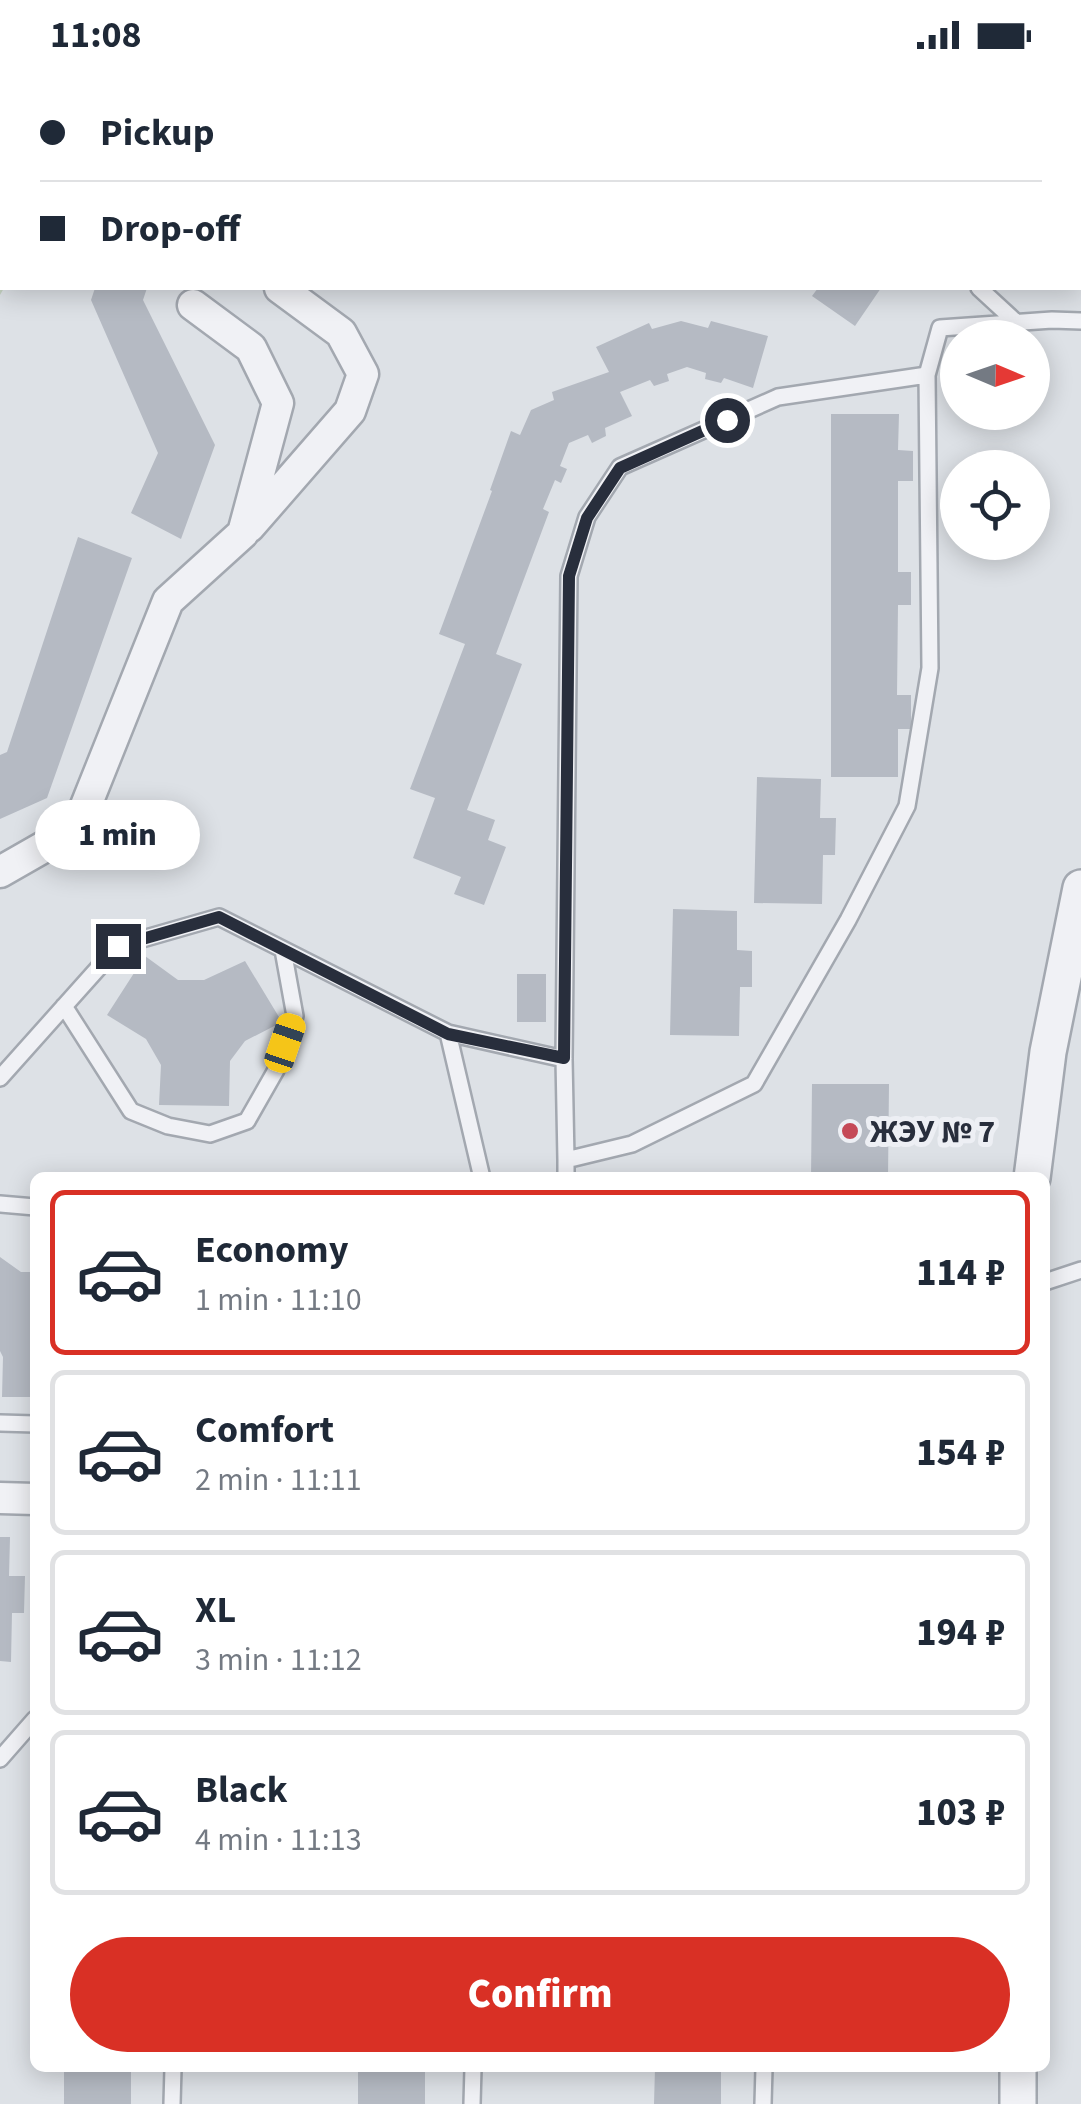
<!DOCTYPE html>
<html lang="en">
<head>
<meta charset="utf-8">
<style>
	body { margin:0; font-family:"Source Sans 3",sans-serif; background:#f2f2f3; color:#1f2937; height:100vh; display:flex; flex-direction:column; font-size:38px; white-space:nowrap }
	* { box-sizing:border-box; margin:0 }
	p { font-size:32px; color:#747a83 }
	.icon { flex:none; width:55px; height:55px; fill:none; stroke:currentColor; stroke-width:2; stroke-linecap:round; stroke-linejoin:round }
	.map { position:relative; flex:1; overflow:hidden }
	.side { position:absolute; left:30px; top:1102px; width:1020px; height:900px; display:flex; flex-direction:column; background:#fff; border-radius:15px; box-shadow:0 5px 25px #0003 }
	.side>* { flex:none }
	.banner { position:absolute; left:0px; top:0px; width:1082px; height:220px; box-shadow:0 5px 25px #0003; display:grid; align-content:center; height:220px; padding:0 40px; background:#fff }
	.needle { width:65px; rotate:92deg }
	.buttons { position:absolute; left:940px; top:250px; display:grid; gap:20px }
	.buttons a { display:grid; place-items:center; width:110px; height:110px; border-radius:50%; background:#fff; box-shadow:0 5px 25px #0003; font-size:50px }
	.end { position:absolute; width:45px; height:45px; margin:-22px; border:12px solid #282e3c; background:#fff; box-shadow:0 0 0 5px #fff }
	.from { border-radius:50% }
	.bubble { position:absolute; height:70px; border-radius:35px; background:#fff; box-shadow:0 5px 25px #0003; font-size:32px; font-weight:800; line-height:70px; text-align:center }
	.car { position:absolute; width:30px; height:60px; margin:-30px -15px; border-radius:12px; box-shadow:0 0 8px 2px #0007; background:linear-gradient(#f5c518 24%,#345 0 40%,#f5c518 0 76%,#345 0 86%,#f5c518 0) }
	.banner b { display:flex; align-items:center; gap:35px; height:95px; font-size:38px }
	.banner b+b { border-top:2px solid #e0e1e3 }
	.banner i { width:25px; height:25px; background:#1f2937 }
	ul { padding:18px 0 0; list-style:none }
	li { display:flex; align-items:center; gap:30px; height:165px; margin:0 20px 15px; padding:0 20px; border:5px solid #e0e1e3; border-radius:15px }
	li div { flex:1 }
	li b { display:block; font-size:38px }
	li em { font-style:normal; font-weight:800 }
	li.active { border-color:#d93025 }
	li>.icon { width:90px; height:90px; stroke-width:1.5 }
	.cta { display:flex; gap:20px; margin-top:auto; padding:20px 40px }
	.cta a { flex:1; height:115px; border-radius:60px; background:#d93025; color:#fff; font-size:40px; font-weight:800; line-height:115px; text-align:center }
	.status { display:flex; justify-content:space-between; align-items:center; height:70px; padding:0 50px; background:#fff; direction:ltr }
	.status svg { height:28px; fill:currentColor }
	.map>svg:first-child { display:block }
</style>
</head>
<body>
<div class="status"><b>11:08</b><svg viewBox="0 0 49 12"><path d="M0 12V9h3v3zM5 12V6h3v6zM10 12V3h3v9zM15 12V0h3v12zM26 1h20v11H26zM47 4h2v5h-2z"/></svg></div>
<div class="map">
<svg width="1081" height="2034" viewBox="0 0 1081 2034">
	<rect width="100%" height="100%" fill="#dde1e6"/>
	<path fill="#ccd0d8" d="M276 0H813L812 2H278Z"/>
	<path fill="#c3d0bf" d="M0 0H200L197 2H2L4 218 0 225Z"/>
	<path fill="#b5bac3" d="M95 218H147L143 230 215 375 181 469 131 443 158 383 91 230Z
		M818 218H881L855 256 812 226Z
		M681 251 708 258 711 251 768 266 753 318 724 308 721 313 705 309 706 303 687 297 667 304 669 311 654 316 650 310 620 322 632 346 605 358 606 366 592 373 588 365 569 373 560 396 567 399 561 413 555 410 543 439 549 442 496 584 522 594 467 740 495 750 488 770 506 777 484 835 454 824 461 807 413 788 435 728 410 719 465 574 439 564 492 421 490 420 511 361 520 365 531 340 554 330 552 322 609 302 596 277 649 253 652 259Z
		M831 344H899L898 380 913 381V411H898V502H911V535H898L897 625H911V659H898V707H831Z
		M78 467 132 488 47 728 0 749V685L7 682Z
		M757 707 821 709 820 748H836L835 785H823L822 834 754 833Z
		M673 839 737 841V880L752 881V917H740L739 966 670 965Z
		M145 886 178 910H204L245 891 282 952 245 971 230 991 229 1036 159 1035 161 995 146 969 107 945Z
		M517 904H546V952H517Z
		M812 1014H889L888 1108H811Z
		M0 1187 21 1202H35V1327H2L3 1287 0 1281Z
		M0 1467H10L9 1506H25L24 1543H12L11 1592 0 1591Z
		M64 1998H131V2034H64Z
		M358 1998H425V2034H358Z
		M655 1998H721V2034H654Z"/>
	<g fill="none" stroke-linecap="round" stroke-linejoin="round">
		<g stroke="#a3a8b0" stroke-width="20">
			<path id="service" d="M791 0 792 2
				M979 218 1017 253
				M64 936 131 1041 168 1056 210 1064 247 1051 276 1000 295 946 283 880
				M448 963 482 1108
				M0 1008 118 876 219 847 448 963 564 989
				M566 1090 564 989 569 506 587 447 620 397 778 327 927 305 940 258 1052 250 1081 251
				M566 1108V1090L632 1074 754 1014 848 850 907 736 930 598 927 305
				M0 1134 35 1137
				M1045 1212 1081 1200
				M0 1353 35 1354
				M0 1689 35 1649
				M172 2034 173 1998
				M472 2034 473 1998
				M763 2034 764 1998"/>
		</g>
		<g stroke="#a3a8b0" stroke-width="35">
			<path id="minor" d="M249 457 350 341 363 304 341 263 280 218
				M0 802 77 758 168 531 243 463 278 333 251 278 193 235
				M0 1428 35 1429"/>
		</g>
		<g stroke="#a3a8b0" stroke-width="40">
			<path id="tertiary" d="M1032 1108 1048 982 1081 818
				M1018 2034V1998"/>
		</g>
		<use href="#service" stroke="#f0f1f5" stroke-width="15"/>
		<use href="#minor" stroke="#f0f1f5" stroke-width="30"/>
		<use href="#tertiary" stroke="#f0f1f5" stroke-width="35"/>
	</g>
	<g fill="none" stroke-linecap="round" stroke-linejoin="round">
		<path stroke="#282e3c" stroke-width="12" d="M118 876 219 847 448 964 564 988 569 506 587 448 620 398 727 350"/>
	</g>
	<circle fill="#c54957" stroke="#edeff4" stroke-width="4" cx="850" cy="1061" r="10"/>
	<g text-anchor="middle" stroke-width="10" stroke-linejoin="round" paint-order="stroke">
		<g font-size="32" font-weight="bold" fill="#282e3c" stroke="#edeff4" text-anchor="start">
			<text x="870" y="1072">ЖЭУ № 7</text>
		</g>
	</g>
</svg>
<div class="buttons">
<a><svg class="needle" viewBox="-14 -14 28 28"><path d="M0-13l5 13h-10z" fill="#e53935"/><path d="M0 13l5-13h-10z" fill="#747a83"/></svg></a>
<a><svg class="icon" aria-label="locate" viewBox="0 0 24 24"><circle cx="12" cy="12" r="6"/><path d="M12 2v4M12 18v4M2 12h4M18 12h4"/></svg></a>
</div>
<i class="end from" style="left:727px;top:350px"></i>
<i class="end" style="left:118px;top:876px"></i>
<div class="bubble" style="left:35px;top:730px;width:165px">1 min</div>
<i class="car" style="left:285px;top:973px;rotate:19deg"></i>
<div class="banner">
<b><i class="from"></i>Pickup</b>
<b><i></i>Drop-off</b>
</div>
<section class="side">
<ul>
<li class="active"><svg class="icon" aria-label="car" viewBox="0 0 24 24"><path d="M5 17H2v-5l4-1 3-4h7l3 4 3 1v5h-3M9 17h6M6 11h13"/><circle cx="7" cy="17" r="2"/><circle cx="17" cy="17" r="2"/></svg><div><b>Economy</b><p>1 min · 11:10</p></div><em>114 ₽</em></li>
<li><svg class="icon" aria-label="car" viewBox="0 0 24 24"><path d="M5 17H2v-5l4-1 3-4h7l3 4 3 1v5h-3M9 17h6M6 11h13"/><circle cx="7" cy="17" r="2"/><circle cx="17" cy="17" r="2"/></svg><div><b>Comfort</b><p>2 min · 11:11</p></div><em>154 ₽</em></li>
<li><svg class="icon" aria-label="car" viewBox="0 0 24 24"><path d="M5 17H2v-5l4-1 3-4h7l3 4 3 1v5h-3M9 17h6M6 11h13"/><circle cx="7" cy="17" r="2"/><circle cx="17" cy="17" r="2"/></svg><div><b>XL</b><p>3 min · 11:12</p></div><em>194 ₽</em></li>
<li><svg class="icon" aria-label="car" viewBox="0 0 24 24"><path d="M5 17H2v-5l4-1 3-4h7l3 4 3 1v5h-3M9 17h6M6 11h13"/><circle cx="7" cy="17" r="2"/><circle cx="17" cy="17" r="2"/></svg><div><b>Black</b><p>4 min · 11:13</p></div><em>103 ₽</em></li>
</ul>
<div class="cta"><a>Confirm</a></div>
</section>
</div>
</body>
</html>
